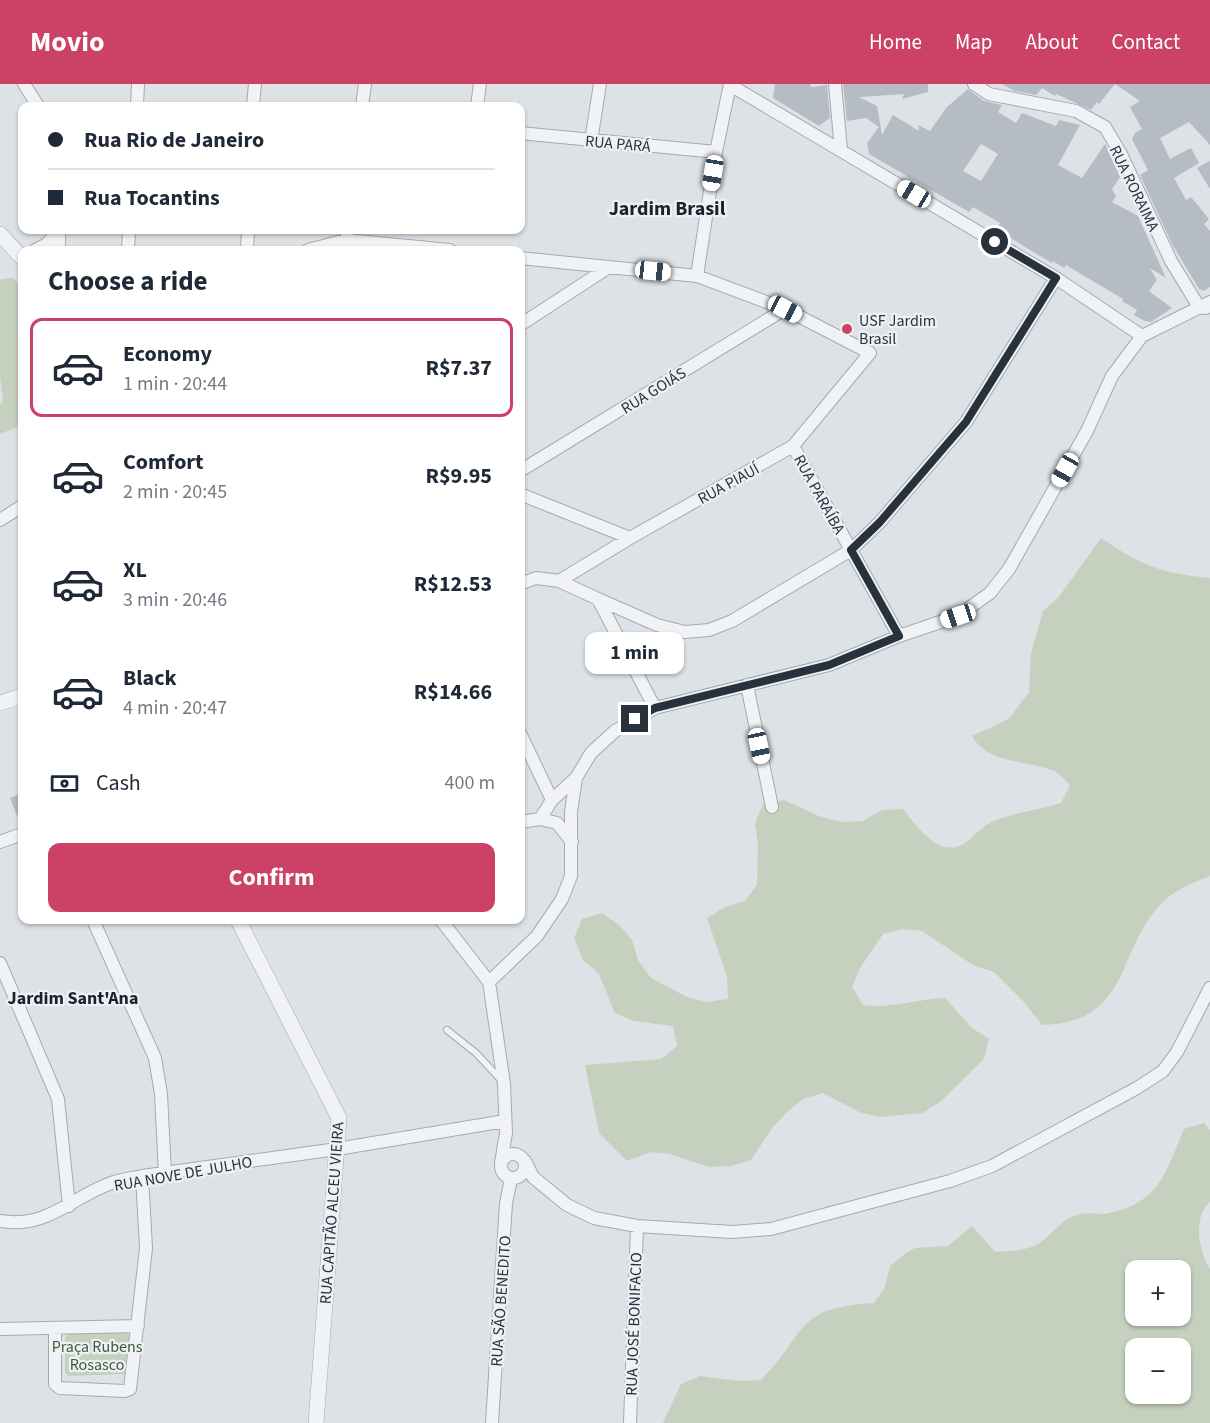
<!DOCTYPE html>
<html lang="en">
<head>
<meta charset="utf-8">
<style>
	body { margin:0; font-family:"Source Sans 3",sans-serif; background:#f6f6f7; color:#1f2937; height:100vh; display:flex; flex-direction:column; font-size:22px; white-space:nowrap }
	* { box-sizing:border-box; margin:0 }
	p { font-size:20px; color:#747a83 }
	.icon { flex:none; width:33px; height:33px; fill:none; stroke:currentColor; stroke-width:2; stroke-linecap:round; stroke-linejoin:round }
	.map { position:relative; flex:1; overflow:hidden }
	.drawer { position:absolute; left:18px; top:162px; width:507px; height:678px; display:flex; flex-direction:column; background:#fff; border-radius:12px; box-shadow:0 2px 4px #0004 }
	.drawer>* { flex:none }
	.top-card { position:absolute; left:18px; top:18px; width:507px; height:132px; border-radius:12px; box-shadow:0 2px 4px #0004; display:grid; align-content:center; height:132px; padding:0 30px; background:#fff }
	.fabs { position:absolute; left:1125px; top:1176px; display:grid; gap:12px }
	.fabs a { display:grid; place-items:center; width:66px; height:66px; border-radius:12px; background:#fff; box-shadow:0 2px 4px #0004; font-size:30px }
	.end { position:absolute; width:27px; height:27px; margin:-14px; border:8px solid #27323d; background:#fff; box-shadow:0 0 0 3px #fff }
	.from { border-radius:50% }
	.bubble { position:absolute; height:42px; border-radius:12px; background:#fff; box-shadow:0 2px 4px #0004; font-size:20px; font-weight:700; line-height:42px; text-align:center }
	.car { position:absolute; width:18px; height:36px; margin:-18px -9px; border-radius:8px; box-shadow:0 0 4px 2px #0007; background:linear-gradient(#fff 24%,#345 0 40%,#fff 0 76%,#345 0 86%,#fff 0) }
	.top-card b { display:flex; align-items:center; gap:21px; height:57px; font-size:22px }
	.top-card b+b { border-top:2px solid #e0e1e3 }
	.top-card i { width:15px; height:15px; background:#1f2937 }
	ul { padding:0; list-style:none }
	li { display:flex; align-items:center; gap:18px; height:99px; margin:0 12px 9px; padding:0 18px; border:3px solid transparent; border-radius:12px }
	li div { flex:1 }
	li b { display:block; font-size:22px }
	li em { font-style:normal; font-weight:700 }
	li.on { border-color:#cc4266 }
	li>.icon { width:54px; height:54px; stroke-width:1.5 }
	h2 { padding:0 30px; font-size:27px; line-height:72px }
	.pay { display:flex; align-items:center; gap:15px; height:66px; padding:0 30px; font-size:22px }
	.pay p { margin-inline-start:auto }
	.action { display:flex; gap:12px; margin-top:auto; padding:12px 30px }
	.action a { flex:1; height:69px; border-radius:12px; background:#cc4266; color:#fff; font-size:24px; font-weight:700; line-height:69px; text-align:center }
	header { display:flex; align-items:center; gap:36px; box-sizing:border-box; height:84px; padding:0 30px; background:#cc4266; color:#fff }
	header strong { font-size:28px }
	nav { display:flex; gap:33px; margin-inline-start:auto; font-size:21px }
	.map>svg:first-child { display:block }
</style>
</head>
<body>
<header>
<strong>Movio</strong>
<nav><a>Home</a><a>Map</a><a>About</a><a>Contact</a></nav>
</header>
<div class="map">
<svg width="1210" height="1339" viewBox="0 0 1210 1339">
	<rect width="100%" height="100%" fill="#dde2e7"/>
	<path fill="#c5d1be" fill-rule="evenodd" d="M13 194 22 203V341L0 350V321L3 316 0 291V197L1 195Z
		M1101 454C1143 482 1160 489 1210 494V792C1192 799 1172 807 1159 822 1115 872 1130 938 1042 941L1024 918 994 888 973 881 922 847 903 845 883 850 860 884 852 903 863 921C890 925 917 915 945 914L972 944 989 955 984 975 940 1018 922 1029 879 1033 859 1028 823 1009 803 1015 788 1027 773 1043 751 1076 731 1082 709 1083 670 1070 651 1068 627 1077 599 1049 585 981 661 975 677 962 673 942 634 937 615 929 599 890 583 876 574 854 582 835 602 829 619 841 632 856 638 876 651 894 687 913 707 918 728 915 727 893 707 834 725 823 745 817 757 801 758 759 755 739 763 720 784 716 821 733 842 738 863 737 882 726 903 725C918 744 942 779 969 756 978 748 983 742 994 737 1016 728 1039 726 1061 719L1070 701C1064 696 1059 688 1052 686 1025 676 988 680 972 652L1009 635 1029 608 1031 569 1043 527 1058 514Z
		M1204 1039 1210 1046V1118C1192 1133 1199 1168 1210 1185V1339H663L681 1300 700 1292 739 1297 761 1296C809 1247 793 1224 874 1219L885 1203 890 1182 906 1169 915 1164 948 1162 972 1142 995 1168C1008 1167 1023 1167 1036 1161 1048 1155 1056 1142 1068 1135 1087 1125 1092 1132 1109 1129 1160 1119 1166 1087 1184 1045ZM1136 1186H1180V1232H1136ZM1136 1264H1180V1310H1136Z
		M127 1248 130 1252 127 1290 68 1292 65 1289V1253L69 1250Z"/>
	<path fill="#b5bcc4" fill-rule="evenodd" d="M775 0H810L811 3 827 1 830 34 819 42 773 14Z
		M843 0H928V8L902 15 904 10 859 13 877 22 882 51 893 31 919 47 918 41 930 47 947 23 968 5 984 17 1002 21 998 28 1016 39 1022 29 1056 42 1059 36 1080 41 1058 81 1082 94 1105 60 1120 93 1112 105 1116 112 1112 118 1138 132 1166 194 1150 184 1157 196 1149 207 1172 224 1151 238 1145 237 1134 231 1137 226 1122 217 1123 215 1066 181 1064 184 1053 177 1052 179 1035 169 996 145 1000 139 973 123 969 128 869 70 867 59 879 43 866 34 847 37ZM981 60 998 70 981 97 963 87Z
		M1002 0H1210V61L1189 38 1160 54 1170 75 1191 64 1199 79 1174 94 1186 116 1191 113 1209 135 1204 140 1210 147V203L1204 207 1199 205 1172 160 1140 91 1148 86 1132 55 1135 49 1142 45 1130 23 1140 17 1115 0 1099 20 1097 18 1091 26 1056 10 1055 12 1042 4 1036 11 1015 7Z
		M1210 77V105L1197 84Z
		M22 709V742H21L10 714Z"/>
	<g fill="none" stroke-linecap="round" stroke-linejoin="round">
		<g stroke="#a3aab1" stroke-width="8">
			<path id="service" d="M447 946 476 969 502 997"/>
		</g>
		<g stroke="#a3aab1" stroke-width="14">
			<path id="minor" d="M24 0 38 22
				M835 0 841 66
				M974 0 989 10 1076 27 1105 43 1121 70 1171 177 1199 223 1206 224
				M730 1 1056 194 1142 252
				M137 22 138 0
				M253 22 255 0
				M362 22 365 0
				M477 22 480 0
				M520 49 716 68
				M591 57 600 0
				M59 146V166
				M35 166 47 160 58 146
				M128 166 129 146
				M247 166 248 146
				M308 166 346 156 450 166
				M347 166V146
				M520 174 697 192 785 225 870 269 793 362 630 454 559 497
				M697 192 716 68 730 0
				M520 241 609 183
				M793 362 899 552
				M520 387 785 225
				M520 410 630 454
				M0 436 22 422
				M520 500 536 494 559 497 598 515 655 624
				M598 515 657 541 685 548 709 546 732 537 851 466 880 438 966 338 1056 194
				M747 601 772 723
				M520 649 552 716
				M540 735 552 716 576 694 591 669 615 647 655 624 829 581 899 552 958 532 990 509 1009 485 1087 347 1112 292 1142 252 1210 218
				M520 738 540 735 557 739 572 758
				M0 758 22 750
				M93 836 155 974 161 1010 165 1090
				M441 836 489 898 504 1000 506 1049 501 1079
				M0 879 58 1015 69 1122
				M489 898 537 852 562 815 571 792V728L576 694
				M501 1082a12 12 0 1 1 24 0a12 12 0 1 1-24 0Z
				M525 1077 533 1093 567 1121 594 1134 637 1142 732 1148 771 1145 950 1097 992 1082 1137 1004 1163 987 1177 968 1210 904
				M0 1137C49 1145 72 1112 114 1098 123 1095 133 1094 142 1092L337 1065 505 1037
				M55 1244V1300L60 1304 125 1307 130 1305 146 1164 142 1092
				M0 1245 138 1242
				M492 1339 506 1119 511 1095
				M630 1339 637 1142"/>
		</g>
		<g stroke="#a3aab1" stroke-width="16">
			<path id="tertiary" d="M0 150 22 174
				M0 619 22 612
				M238 836 339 1034 316 1339"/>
		</g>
		<use href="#service" stroke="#f0f2f5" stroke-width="6"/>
		<use href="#minor" stroke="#f0f2f5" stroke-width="12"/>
		<use href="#tertiary" stroke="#f0f2f5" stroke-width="15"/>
	</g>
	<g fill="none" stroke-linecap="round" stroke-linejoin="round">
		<path stroke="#27323d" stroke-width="8" d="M635 635 655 624 829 581 899 552 851 466 880 438 966 338 1056 194 995 158"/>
	</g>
	<circle fill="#cc4266" stroke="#edf1f5" stroke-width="2" cx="847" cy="245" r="6"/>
	<g text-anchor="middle" stroke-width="4.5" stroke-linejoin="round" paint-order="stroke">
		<g font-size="16" fill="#27323d" stroke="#edf1f5">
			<text transform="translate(618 59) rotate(5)" y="6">RUA PARÁ</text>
			<text transform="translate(1135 104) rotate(64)" y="6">RUA RORAIMA</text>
			<text transform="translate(653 306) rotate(-32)" y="6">RUA GOIÁS</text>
			<text transform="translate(728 399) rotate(-29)" y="6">RUA PIAUÍ</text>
			<text transform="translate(820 410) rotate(61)" y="6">RUA PARAÍBA</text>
			<text transform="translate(183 1089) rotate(-10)" y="6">RUA NOVE DE JULHO</text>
			<text transform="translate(331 1129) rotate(-86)" y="6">RUA CAPITÃO ALCEU VIEIRA</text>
			<text transform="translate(500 1217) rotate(-86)" y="6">RUA SÃO BENEDITO</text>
			<text transform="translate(633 1240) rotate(-88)" y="6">RUA JOSÉ BONIFACIO</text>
		</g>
		<g font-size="16" fill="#27323d" stroke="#edf1f5" text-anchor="start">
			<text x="859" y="242">USF Jardim<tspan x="859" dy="18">Brasil</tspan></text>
		</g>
		<g font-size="16" fill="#3f5934" stroke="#edf1f5">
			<text x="97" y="1268">Praça Rubens<tspan x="97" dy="18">Rosasco</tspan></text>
		</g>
		<g font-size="18" font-weight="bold" fill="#19232e" stroke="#edf1f5">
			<text x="73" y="920">Jardim Sant'Ana</text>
		</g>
		<g font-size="20" font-weight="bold" fill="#19232e" stroke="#edf1f5">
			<text x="667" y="131">Jardim Brasil</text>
		</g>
	</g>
</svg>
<div class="fabs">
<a>+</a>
<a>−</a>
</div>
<i class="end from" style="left:995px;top:158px"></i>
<i class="end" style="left:635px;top:635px"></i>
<div class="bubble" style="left:585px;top:548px;width:99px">1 min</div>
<i class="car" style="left:713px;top:89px;rotate:189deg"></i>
<i class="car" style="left:914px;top:110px;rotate:301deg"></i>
<i class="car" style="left:653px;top:187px;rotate:96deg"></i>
<i class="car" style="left:785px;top:225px;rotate:118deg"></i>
<i class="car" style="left:1065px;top:386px;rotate:209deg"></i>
<i class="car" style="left:958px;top:532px;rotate:252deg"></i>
<i class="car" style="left:759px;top:662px;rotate:168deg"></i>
<div class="top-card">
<b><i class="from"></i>Rua Rio de Janeiro</b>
<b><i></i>Rua Tocantins</b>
</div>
<section class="drawer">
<h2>Choose a ride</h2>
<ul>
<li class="on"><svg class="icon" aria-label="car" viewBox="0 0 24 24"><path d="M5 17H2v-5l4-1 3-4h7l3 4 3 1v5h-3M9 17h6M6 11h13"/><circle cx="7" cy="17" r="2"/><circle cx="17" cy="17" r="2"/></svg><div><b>Economy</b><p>1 min · 20:44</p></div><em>R$7.37</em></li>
<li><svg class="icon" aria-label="car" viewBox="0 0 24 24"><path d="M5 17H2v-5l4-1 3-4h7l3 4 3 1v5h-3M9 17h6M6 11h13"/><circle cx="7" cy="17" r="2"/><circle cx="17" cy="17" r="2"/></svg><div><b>Comfort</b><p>2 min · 20:45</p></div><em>R$9.95</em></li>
<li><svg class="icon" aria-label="car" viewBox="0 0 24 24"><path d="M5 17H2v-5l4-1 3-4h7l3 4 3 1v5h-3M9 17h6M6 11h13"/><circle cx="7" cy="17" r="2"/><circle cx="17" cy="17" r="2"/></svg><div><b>XL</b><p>3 min · 20:46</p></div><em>R$12.53</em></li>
<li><svg class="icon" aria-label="car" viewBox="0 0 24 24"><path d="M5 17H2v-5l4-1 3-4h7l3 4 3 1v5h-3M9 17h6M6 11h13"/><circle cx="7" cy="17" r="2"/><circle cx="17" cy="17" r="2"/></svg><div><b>Black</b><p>4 min · 20:47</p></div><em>R$14.66</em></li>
</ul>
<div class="pay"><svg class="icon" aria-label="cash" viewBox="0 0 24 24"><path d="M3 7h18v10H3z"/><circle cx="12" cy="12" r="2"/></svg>Cash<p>400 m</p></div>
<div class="action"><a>Confirm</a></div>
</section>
</div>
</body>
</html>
